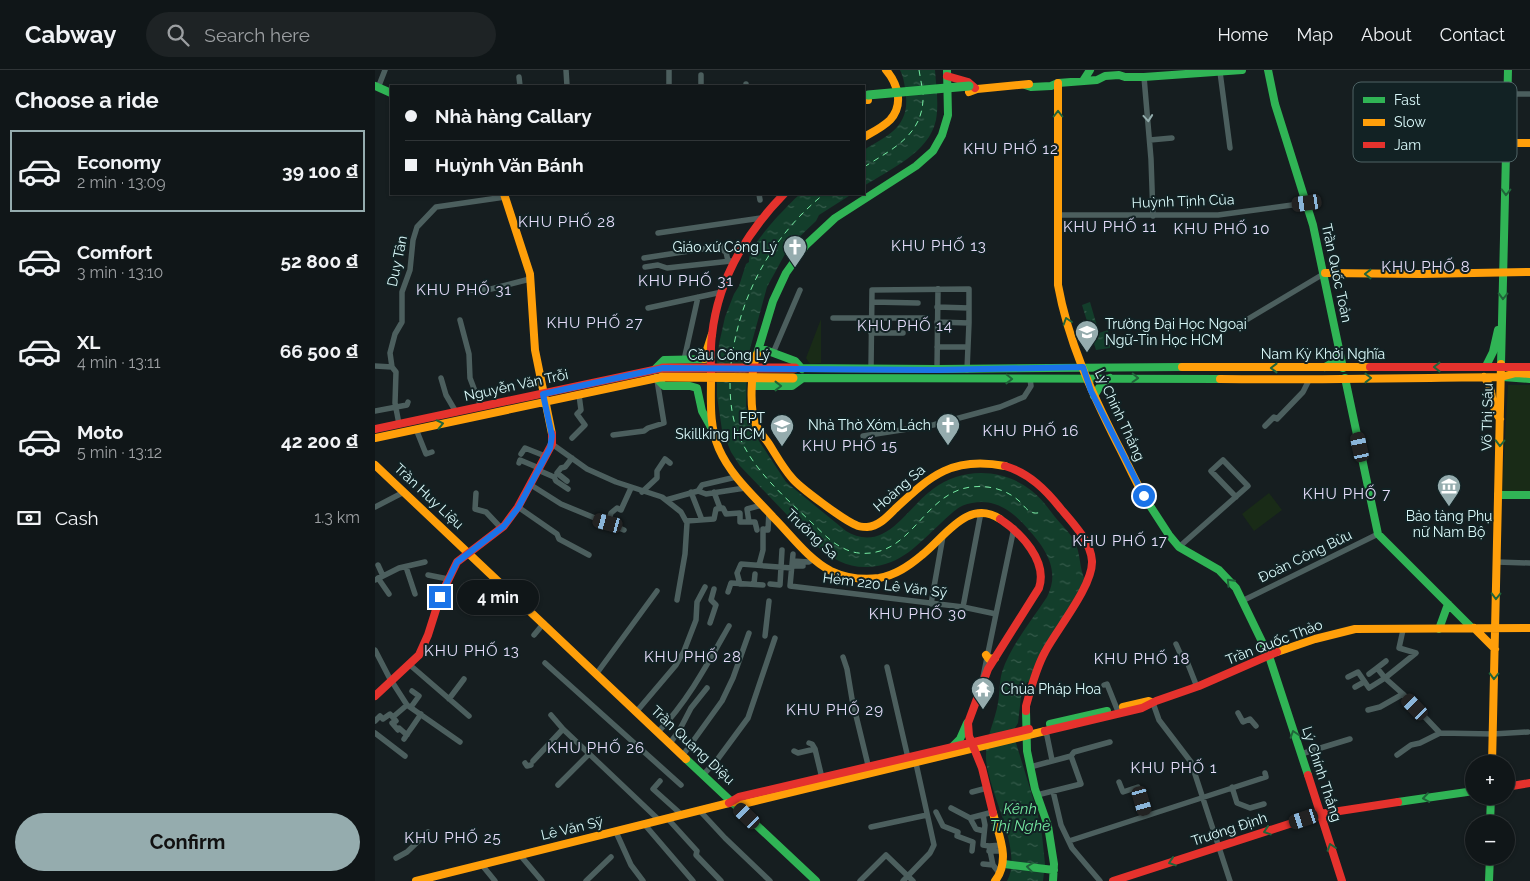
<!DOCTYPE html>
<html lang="en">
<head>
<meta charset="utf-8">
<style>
	body { margin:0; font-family:Raleway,sans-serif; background:#1e2325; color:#f1f3f6; height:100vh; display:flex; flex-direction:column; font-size:19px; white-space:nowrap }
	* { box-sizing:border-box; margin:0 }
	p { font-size:16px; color:#9c9fa2 }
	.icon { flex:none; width:28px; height:28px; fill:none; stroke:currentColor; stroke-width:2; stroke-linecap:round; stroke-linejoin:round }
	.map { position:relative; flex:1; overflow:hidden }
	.side { display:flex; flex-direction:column; background:#101618; width:375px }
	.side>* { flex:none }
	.guide { position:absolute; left:15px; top:15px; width:475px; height:110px; border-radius:0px; box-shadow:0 1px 4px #0004,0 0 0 1px #303537; display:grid; align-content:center; height:110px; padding:0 15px; background:#101618 }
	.buttons { position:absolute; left:1090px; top:685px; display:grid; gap:10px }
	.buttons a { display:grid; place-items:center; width:50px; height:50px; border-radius:50%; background:#101618; box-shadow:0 1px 4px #0004,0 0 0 1px #303537; font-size:25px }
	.end { position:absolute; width:22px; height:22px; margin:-11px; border:6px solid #1a73e8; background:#fff; box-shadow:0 0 0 2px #fff }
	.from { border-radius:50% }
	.bubble { position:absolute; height:35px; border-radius:18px; background:#101618; box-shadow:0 1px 4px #0004,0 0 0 1px #303537; font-size:16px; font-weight:700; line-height:35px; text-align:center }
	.car { position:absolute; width:15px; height:30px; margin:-15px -8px; border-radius:6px; box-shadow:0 0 4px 1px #0007; background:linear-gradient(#222 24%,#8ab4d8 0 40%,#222 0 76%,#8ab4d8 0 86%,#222 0) }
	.guide b { display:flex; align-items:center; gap:18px; height:48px; font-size:19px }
	.guide b+b { border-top:1px solid #303537 }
	.guide i { width:12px; height:12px; background:#f1f3f6 }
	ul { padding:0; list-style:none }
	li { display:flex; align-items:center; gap:15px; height:82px; margin:0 10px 8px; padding:0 5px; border:2px solid transparent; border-radius:0px }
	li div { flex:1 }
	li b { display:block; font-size:19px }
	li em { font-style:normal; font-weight:700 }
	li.current { border-color:#95acae }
	li>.icon { width:45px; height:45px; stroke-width:1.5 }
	h2 { padding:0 15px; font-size:22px; line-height:60px }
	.pay { display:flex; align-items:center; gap:12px; height:55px; padding:0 15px; font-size:19px }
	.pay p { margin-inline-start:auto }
	.action { display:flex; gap:10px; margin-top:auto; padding:10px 15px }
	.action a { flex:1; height:58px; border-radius:30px; background:#95acae; color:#111; font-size:20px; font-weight:700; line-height:58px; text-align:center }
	header { display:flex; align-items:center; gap:30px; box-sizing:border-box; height:70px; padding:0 25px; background:#101618; border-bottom:1px solid #303537 }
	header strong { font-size:24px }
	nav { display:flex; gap:28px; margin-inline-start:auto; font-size:18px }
	.search { width:350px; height:45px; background:#1e2325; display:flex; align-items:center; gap:12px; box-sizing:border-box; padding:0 18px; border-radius:28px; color:#9c9fa2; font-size:19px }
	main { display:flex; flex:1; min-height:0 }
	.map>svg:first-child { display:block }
</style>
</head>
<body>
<header>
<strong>Cabway</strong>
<div class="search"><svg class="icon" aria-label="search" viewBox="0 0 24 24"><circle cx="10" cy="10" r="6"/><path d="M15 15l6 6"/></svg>Search here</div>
<nav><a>Home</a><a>Map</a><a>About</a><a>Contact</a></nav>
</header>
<main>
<section class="side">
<h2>Choose a ride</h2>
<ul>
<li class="current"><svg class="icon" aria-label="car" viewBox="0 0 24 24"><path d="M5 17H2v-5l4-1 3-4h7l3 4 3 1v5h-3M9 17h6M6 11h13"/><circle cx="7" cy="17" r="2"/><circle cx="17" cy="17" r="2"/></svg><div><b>Economy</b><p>2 min · 13:09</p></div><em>39 100 ₫</em></li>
<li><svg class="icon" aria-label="car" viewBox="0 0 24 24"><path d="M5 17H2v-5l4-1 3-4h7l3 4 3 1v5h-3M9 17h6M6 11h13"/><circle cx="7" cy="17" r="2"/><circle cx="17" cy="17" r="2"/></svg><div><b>Comfort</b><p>3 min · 13:10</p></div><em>52 800 ₫</em></li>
<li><svg class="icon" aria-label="car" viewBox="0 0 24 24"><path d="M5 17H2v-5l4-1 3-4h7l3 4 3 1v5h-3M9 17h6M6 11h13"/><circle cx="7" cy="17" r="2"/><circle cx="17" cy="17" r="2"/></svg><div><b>XL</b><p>4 min · 13:11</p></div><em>66 500 ₫</em></li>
<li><svg class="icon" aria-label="car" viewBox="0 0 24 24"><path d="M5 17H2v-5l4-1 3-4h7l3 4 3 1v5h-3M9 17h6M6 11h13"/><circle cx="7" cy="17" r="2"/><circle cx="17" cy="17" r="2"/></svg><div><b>Moto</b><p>5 min · 13:12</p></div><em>42 200 ₫</em></li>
</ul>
<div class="pay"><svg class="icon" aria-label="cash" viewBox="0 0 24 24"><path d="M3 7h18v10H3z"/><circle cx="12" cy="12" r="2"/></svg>Cash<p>1.3 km</p></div>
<div class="action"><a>Confirm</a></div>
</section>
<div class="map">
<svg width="1155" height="811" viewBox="0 0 1155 811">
	<defs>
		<pattern id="water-ripples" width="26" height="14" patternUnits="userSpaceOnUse" patternTransform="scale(1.25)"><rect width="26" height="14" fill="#133e2b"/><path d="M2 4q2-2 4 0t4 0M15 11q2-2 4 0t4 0" fill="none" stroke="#355b4b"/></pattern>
	</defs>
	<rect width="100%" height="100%" fill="#161e20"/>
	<path fill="#192b17" d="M446 249V293L435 294 431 288Z
		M1133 315H1155V422H1127Z
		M894 423 907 440 879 461 867 444Z"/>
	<path fill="url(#water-ripples)" d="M525 0H560C561 16 564 34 561 50 554 83 515 99 489 116V80C511 66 534 58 531 26 530 17 529 8 525 0Z
		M425 124H477L444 145 441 151 419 172 410 184 392 217 372 290 371 336 375 352 382 368 411 412 471 461C482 468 495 470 507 464 526 455 541 431 558 419 587 397 629 398 657 421 666 428 673 438 680 447 686 454 694 462 699 470 706 483 704 498 710 510L658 600 654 612H652L646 627 643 653 640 658 641 673 662 741 667 765 670 794 668 811H632C649 781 613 722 611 689 610 669 620 651 623 633 625 623 624 613 627 602 636 575 657 550 672 527 686 500 670 478 653 459 638 442 621 428 597 433 583 435 576 444 566 453 543 474 527 495 493 497 473 498 457 489 443 477L365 396 356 382 347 360 342 326V291L344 274 350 247 359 224 364 216 371 194 374 192C372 176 413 135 425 124Z
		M715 232 724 263 733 260 735 278 721 280 707 235Z"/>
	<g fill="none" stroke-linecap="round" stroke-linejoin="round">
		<path stroke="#76eca3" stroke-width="1" stroke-dasharray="6 5" stroke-linecap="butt" d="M544 0 547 17
			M489 97C519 78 550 64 548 23
			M356 294C364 226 396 167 449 124
			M355 313C355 332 357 350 365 368 380 402 410 427 436 452 446 461 455 472 468 478 479 484 492 485 505 481 540 471 555 422 596 417 613 415 630 419 643 430 647 433 651 440 656 442 661 444 664 443 667 441"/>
		<path stroke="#4c5f5e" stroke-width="5.5" d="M191 0 192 16
			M294 0V16
			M845 2 855 78
			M326 5V16
			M144 7 145 16
			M769 7 776 89 778 146
			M371 14V16
			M3 18 10 0
			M1133 24H1155
			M775 70 797 68
			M384 124 385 130
			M684 145H843L932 133
			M283 163 386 148
			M269 188 347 176 349 181 351 182 353 191
			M270 197 283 195 292 198 356 191
			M95 220 116 219 155 209
			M497 232 543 233
			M562 237 594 238
			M273 238 347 222
			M458 248H550
			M873 249 950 203
			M85 250 94 284 95 308 106 337
			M496 263H528
			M562 277H592
			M398 283 425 220
			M309 290 323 227
			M0 296 17 297
			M496 298 497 220 594 219V253L562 252
			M562 299 563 219
			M592 300 594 253
			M66 308 71 325 81 342
			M0 341 32 335 33 332
			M24 354 20 333 21 302 17 297 15 283 20 264 27 252V222L35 200 38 170 42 157 61 137 130 127
			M890 356 899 347 902 349 928 322 934 310
			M41 359 51 384 57 382
			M238 365 269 361 273 358 289 353 282 310
			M488 366 558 355 625 337 649 327 656 316 655 309
			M197 368 210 355 202 344 206 340 204 325
			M177 374 212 399 241 412 287 427 306 442 312 453 310 484 302 530
			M146 384 150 378 170 386
			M144 393 145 390 164 398
			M163 400 179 407 181 411 193 419
			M192 411 182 403 186 398 190 397 197 388
			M156 415 186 434 249 460
			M323 421 331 424 370 418
			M323 421 327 415 361 407
			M267 422 282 408V401L290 389 295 393
			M316 422 327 450
			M339 422 345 438
			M101 423 100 439 111 442 126 458
			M291 430 323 421
			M0 437 29 422
			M143 437 182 464 184 469 214 485
			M311 451 339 449 341 439 348 438 351 444 365 443V452H380L382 460
			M374 452 372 439 387 435
			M233 453 236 443 242 438 246 440 256 418
			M804 477 873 416 848 390 836 401 861 427
			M418 484 415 516 588 537 621 544 608 607
			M418 491 434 492 439 489
			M1122 492 1155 493
			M3 495 8 506
			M384 495 388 480V459L393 460 394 442
			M417 496H428
			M31 497 40 524
			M53 505 73 509
			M3 508 14 524
			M0 510 24 498 50 492
			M365 514 362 503 366 494 417 498
			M379 514 380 504
			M395 514 405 515 407 480
			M353 522 356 513 388 515
			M867 531 1003 464
			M556 534 568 466
			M588 537 606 442
			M621 544 639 458
			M335 553 341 535 336 530 339 519
			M159 565 169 553
			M390 566 394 531
			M801 574 805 583 811 589 822 617
			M0 580 14 607 32 635 85 672
			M468 587 472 599 477 629 494 699
			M170 593 306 715
			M35 595 94 646
			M512 597 533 688
			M1002 598 1011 591
			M222 603 282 521
			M994 604 1002 598 1010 608 1028 624 1065 663 1118 664 1153 662
			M973 607 983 602 994 618 1010 608 1041 583 1024 578 1028 560
			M729 615 732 614 742 639
			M980 617 989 612
			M74 629 89 609
			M778 633 784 650 816 692 855 811
			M36 637 44 626 37 621
			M993 640 1005 637 1028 624
			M262 641 301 595 309 581 321 550 322 532 330 517
			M863 643 868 652 875 649 881 656
			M176 645 188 659 285 751
			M18 647 32 635
			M0 651 5 646 8 649 15 644 21 651 17 653 23 660 24 658 32 665
			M671 661 677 690
			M283 662C313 631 333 593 354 556
			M0 663 30 686
			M29 669 46 644
			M295 673 304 661 316 638 332 618
			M434 673 437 674 440 679
			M419 681 423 683 440 679 447 708
			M926 684 975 669
			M308 685 347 631 358 608 374 563
			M1022 685 1036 675 1045 673 1065 663
			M158 691 188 659
			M150 693 152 696 156 695
			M655 697 696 686 699 682 735 672
			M328 705 342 690 373 648 400 568
			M285 711 278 719 307 745
			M744 712 748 722 763 717 771 746
			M183 715 214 684
			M857 717 862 733 875 738 889 734
			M678 721 686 755 697 778 725 811
			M597 722 612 718
			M662 725 706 714 696 686
			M576 738 595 748 618 742
			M325 741 350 768 395 811
			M561 742 568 756 583 762 582 766 598 772 597 781
			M608 745 610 755 608 775 614 776 627 775
			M595 748 601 759 609 761
			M293 749 322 781 321 785 346 811
			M270 755 318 811
			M496 757 552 745
			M241 762 256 795 268 811
			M694 771 891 707 890 703
			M614 776 618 795 625 804
			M614 781H628
			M145 785 167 811
			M21 788 32 782 53 762
			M608 794 618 795
			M107 795 120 811
			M211 811 236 787
			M485 811 511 785 538 811
			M528 811 555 783 559 775 540 689"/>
		<path stroke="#30b455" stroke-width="8" d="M893 0 900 34 938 155 968 298
			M708 11 715 0
			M650 15 656 17 676 16 683 13 722 10 730 6 744 5 750 7H769L867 0
			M0 16 16 23
			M385 278 420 291 427 299
			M382 284 398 231 411 203 431 175 460 148 541 96 558 81 567 65 573 45 572 0
			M1126 294 1133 0
			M1111 296 1118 282 1123 260
			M950 297 959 292 964 280
			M420 298 562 299 807 297
			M280 299 289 290 336 289
			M1128 307 1155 309
			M281 308 289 316H315L322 318 327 341 337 359
			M418 308 845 309
			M970 308 1003 464 1097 558
			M377 316H417L428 308
			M719 326 727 313 735 308
			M1123 425H1155
			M770 428 794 465 804 477 844 500 861 518 894 586 933 705
			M1064 559 1073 534
			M651 641 652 681 660 719 673 756 679 794 678 811
			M675 654 732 641
			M577 677 585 669 592 653
			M311 689 441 811
			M1023 732 1099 721
			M1115 754 1116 726
			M629 794 679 800
			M1114 811 1115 786"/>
		<path stroke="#ff9f0a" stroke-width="8" d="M683 13V215C693 271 717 323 742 373 752 392 760 411 770 428
			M594 22 602 19 654 14
			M489 30H493
			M489 67C498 62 508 57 515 50 529 35 523 14 511 0
			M1132 73H1155
			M129 124 155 204 160 280 177 364
			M950 203 1046 204 1155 202
			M382 284C376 299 374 340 381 355 384 362 390 368 394 374 401 385 408 398 417 408 424 417 470 451 481 455 484 457 489 457 492 457 504 456 512 447 520 439 556 405 578 386 630 396
			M329 289 337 264
			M807 297H995
			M1109 307C1121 321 1113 333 1125 349
			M336 308C336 332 334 356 344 379 356 406 378 425 398 447 416 465 433 489 456 501 471 508 488 510 504 508 521 505 534 496 547 485 570 467 593 428 625 449
			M845 309C939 310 1032 308 1126 307L1141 303 1155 304
			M0 368 287 307
			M0 395 311 689
			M1099 558 1120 579
			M902 582 940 569 980 559 1155 558
			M611 585 614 589 620 588
			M748 637 774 631 776 632
			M1117 694 1126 294
			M358 732 368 734 670 661
			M618 743C624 766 636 790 620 811
			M41 811 354 733"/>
		<path stroke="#e5322d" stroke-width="8" d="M572 6 593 12 600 18
			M995 297H1155
			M336 308C336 294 335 279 337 265 343 210 371 163 409 124
			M0 359 288 298
			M630 396C654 403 671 420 686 439 698 453 716 472 717 491 718 516 682 559 670 582 661 598 656 618 651 636V641
			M0 626 44 585 53 565 65 527 82 492 129 456 143 437 177 374V364
			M670 661 767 638 781 631 824 616 902 582
			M933 705 967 811
			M1131 717 1155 713
			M354 733 364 727 654 659
			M618 743 607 698 594 666 593 653 613 599 664 518C673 491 646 463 625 449
			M738 811 945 744 1023 732"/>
		<path stroke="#30b455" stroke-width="9" d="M493 25 594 16"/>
		<path stroke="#ff9f0a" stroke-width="9" d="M287 307 418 308"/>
		<path stroke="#e5322d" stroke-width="9" d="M288 298H420"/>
	</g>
	<defs><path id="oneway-chevron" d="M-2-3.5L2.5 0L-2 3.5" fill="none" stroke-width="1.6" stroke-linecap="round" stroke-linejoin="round" transform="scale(1.25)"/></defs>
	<g stroke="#20643a">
		<use href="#oneway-chevron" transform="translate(683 44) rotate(-90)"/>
		<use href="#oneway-chevron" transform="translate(1131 122) rotate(91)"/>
		<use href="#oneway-chevron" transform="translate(993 204) rotate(-180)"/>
		<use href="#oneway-chevron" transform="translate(1128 226) rotate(91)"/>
		<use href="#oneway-chevron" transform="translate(692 251) rotate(-108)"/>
		<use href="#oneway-chevron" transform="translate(1062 297) rotate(180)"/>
		<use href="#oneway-chevron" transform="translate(899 298) rotate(180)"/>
		<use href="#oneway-chevron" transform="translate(760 308) rotate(2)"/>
		<use href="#oneway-chevron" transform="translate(993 308)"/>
		<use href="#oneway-chevron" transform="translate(634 309) rotate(1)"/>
		<use href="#oneway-chevron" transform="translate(403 316)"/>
		<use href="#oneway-chevron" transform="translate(65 354) rotate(-12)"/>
		<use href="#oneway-chevron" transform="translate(1125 373) rotate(91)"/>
		<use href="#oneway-chevron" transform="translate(855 512) rotate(-133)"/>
		<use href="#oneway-chevron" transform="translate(1121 526) rotate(91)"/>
		<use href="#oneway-chevron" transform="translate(1119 606) rotate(91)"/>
		<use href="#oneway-chevron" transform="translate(919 664) rotate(-108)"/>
		<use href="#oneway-chevron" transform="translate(1051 728) rotate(172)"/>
		<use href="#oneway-chevron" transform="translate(892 761) rotate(162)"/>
		<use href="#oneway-chevron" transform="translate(956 777) rotate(-108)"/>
		<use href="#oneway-chevron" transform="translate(797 792) rotate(162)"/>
		<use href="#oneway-chevron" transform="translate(655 797) rotate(-173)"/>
	</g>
	<use stroke="#93acac" href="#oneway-chevron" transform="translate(773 48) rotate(85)"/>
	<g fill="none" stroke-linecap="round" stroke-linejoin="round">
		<path stroke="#1a73e8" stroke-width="6" d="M65 527 82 492 129 456 143 438 175 378 177 366 168 324 288 298 562 300 708 297 716 321 769 426"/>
	</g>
	<defs>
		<g id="church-pin" transform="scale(1.25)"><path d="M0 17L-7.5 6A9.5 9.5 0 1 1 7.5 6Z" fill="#95acae" stroke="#122224"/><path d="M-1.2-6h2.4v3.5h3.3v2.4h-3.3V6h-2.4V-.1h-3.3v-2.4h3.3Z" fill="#fff"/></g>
		<g id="university-pin" transform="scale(1.25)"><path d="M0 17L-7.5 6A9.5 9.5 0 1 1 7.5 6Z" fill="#95acae" stroke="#122224"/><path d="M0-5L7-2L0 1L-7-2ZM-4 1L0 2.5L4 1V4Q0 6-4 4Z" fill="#fff"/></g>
		<g id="museum-pin" transform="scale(1.25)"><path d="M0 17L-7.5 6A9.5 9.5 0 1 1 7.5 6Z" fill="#95acae" stroke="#122224"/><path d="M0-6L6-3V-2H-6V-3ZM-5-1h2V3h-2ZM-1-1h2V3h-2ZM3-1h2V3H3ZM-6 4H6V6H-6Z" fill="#fff"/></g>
		<g id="temple-pin" transform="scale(1.25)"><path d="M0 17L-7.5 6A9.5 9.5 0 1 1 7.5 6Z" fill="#95acae" stroke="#122224"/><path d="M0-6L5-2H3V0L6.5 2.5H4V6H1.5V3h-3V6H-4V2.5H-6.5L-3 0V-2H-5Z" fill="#fff"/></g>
	</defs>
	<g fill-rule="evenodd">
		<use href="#church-pin" x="420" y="177"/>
		<use href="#university-pin" x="712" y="262"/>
		<use href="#church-pin" x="573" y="355"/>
		<use href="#university-pin" x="407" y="356"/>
		<use href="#museum-pin" x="1074" y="416"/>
		<use href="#temple-pin" x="608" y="619"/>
	</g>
	<g text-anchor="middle" stroke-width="4" stroke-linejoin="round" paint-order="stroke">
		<g font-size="14" fill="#daf9fa" stroke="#122224">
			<text transform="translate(808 131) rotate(-2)" y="5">Huỳnh Tịnh Của</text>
			<text transform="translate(22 191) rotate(-78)" y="5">Duy Tân</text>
			<text transform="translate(962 203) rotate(78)" y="5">Trần Quốc Toản</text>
			<text x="948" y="289">Nam Kỳ Khởi Nghĩa</text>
			<text x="354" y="290">Cầu Công Lý</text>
			<text transform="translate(141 315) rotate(-12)" y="5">Nguyễn Văn Trỗi</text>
			<text transform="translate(745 345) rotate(65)" y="5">Lý Chính Thắng</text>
			<text transform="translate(1112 347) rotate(-89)" y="5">Võ Thị Sáu</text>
			<text transform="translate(524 418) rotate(-41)" y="5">Hoàng Sa</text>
			<text transform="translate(54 426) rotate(43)" y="5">Trần Huy Liệu</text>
			<text transform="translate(437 464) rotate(43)" y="5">Trường Sa</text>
			<text transform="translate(930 486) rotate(-26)" y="5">Đoàn Công Bửu</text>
			<text transform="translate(510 515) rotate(7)" y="5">Hẻm 220 Lê Văn Sỹ</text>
			<text transform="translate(899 572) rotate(-21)" y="5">Trần Quốc Thảo</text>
			<text transform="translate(318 675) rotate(43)" y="5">Trần Quang Diệu</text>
			<text transform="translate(947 704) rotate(72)" y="5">Lý Chính Thắng</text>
			<text transform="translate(197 758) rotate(-13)" y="5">Lê Văn Sỹ</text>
			<text transform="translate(854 759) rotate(-18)" y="5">Trương Định</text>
		</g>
		<g font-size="14" fill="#daf9fa" stroke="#122224" text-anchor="end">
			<text x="402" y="182">Giáo xứ Công Lý</text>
			<text x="730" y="259" text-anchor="start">Trường Đại Học Ngoại<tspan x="730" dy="16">Ngữ-Tin Học HCM</tspan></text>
			<text x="390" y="353">FPT<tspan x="390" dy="16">Skillking HCM</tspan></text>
			<text x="556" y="360">Nhà Thờ Xóm Lách</text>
			<text x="1074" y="451" text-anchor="middle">Bảo tàng Phụ<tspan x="1074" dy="16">nữ Nam Bộ</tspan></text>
			<text x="626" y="624" text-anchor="start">Chùa Pháp Hoa</text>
		</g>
		<g font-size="15" letter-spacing="1" fill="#e5dcfa" stroke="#122224">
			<text x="636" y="84">KHU PHỐ 12</text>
			<text x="192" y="157">KHU PHỐ 28</text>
			<text x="735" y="162">KHU PHỐ 11</text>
			<text x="847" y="164">KHU PHỐ 10</text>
			<text x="564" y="181">KHU PHỐ 13</text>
			<text x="1051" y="202">KHU PHỐ 8</text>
			<text x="311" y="216">KHU PHỐ 31</text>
			<text x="89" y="225">KHU PHỐ 31</text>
			<text x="220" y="258">KHU PHỐ 27</text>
			<text x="530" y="261">KHU PHỐ 14</text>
			<text x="656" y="366">KHU PHỐ 16</text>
			<text x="475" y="381">KHU PHỐ 15</text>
			<text x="972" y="429">KHU PHỐ 7</text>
			<text x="745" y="476">KHU PHỐ 17</text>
			<text x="543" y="549">KHU PHỐ 30</text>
			<text x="97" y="586">KHU PHỐ 13</text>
			<text x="318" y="592">KHU PHỐ 28</text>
			<text x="767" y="594">KHU PHỐ 18</text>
			<text x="460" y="645">KHU PHỐ 29</text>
			<text x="221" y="683">KHU PHỐ 26</text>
			<text x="799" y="703">KHU PHỐ 1</text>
			<text x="78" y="773">KHU PHỐ 25</text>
		</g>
		<g font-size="15" font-style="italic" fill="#76eca3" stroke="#122224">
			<text x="645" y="744">Kênh<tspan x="645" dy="17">Thị Nghè</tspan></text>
		</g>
	</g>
	<rect x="978" y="12" width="164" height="80" rx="8" fill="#122224" stroke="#4e6264" stroke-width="1"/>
	<rect x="988" y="27" width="22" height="6" fill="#30b455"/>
	<rect x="988" y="49" width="22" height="7" fill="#ff9f0a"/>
	<rect x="988" y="72" width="22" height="6" fill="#e5322d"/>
	<g font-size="14" fill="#daf9fa">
		<text x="1019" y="35">Fast</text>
		<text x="1019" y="57">Slow</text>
		<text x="1019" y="80">Jam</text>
	</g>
</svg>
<div class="buttons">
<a>+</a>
<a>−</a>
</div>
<i class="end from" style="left:769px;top:426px"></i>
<i class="end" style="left:65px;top:527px"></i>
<div class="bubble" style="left:82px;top:510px;width:82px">4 min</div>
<i class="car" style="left:932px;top:133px;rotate:262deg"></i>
<i class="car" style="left:985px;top:377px;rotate:348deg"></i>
<i class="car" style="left:233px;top:453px;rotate:285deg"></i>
<i class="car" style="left:1040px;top:637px;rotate:316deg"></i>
<i class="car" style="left:767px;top:731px;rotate:164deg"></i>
<i class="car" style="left:372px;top:746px;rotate:314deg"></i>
<i class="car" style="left:929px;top:749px;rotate:252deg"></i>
<div class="guide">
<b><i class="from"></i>Nhà hàng Callary</b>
<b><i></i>Huỳnh Văn Bánh</b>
</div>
</div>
</main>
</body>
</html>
